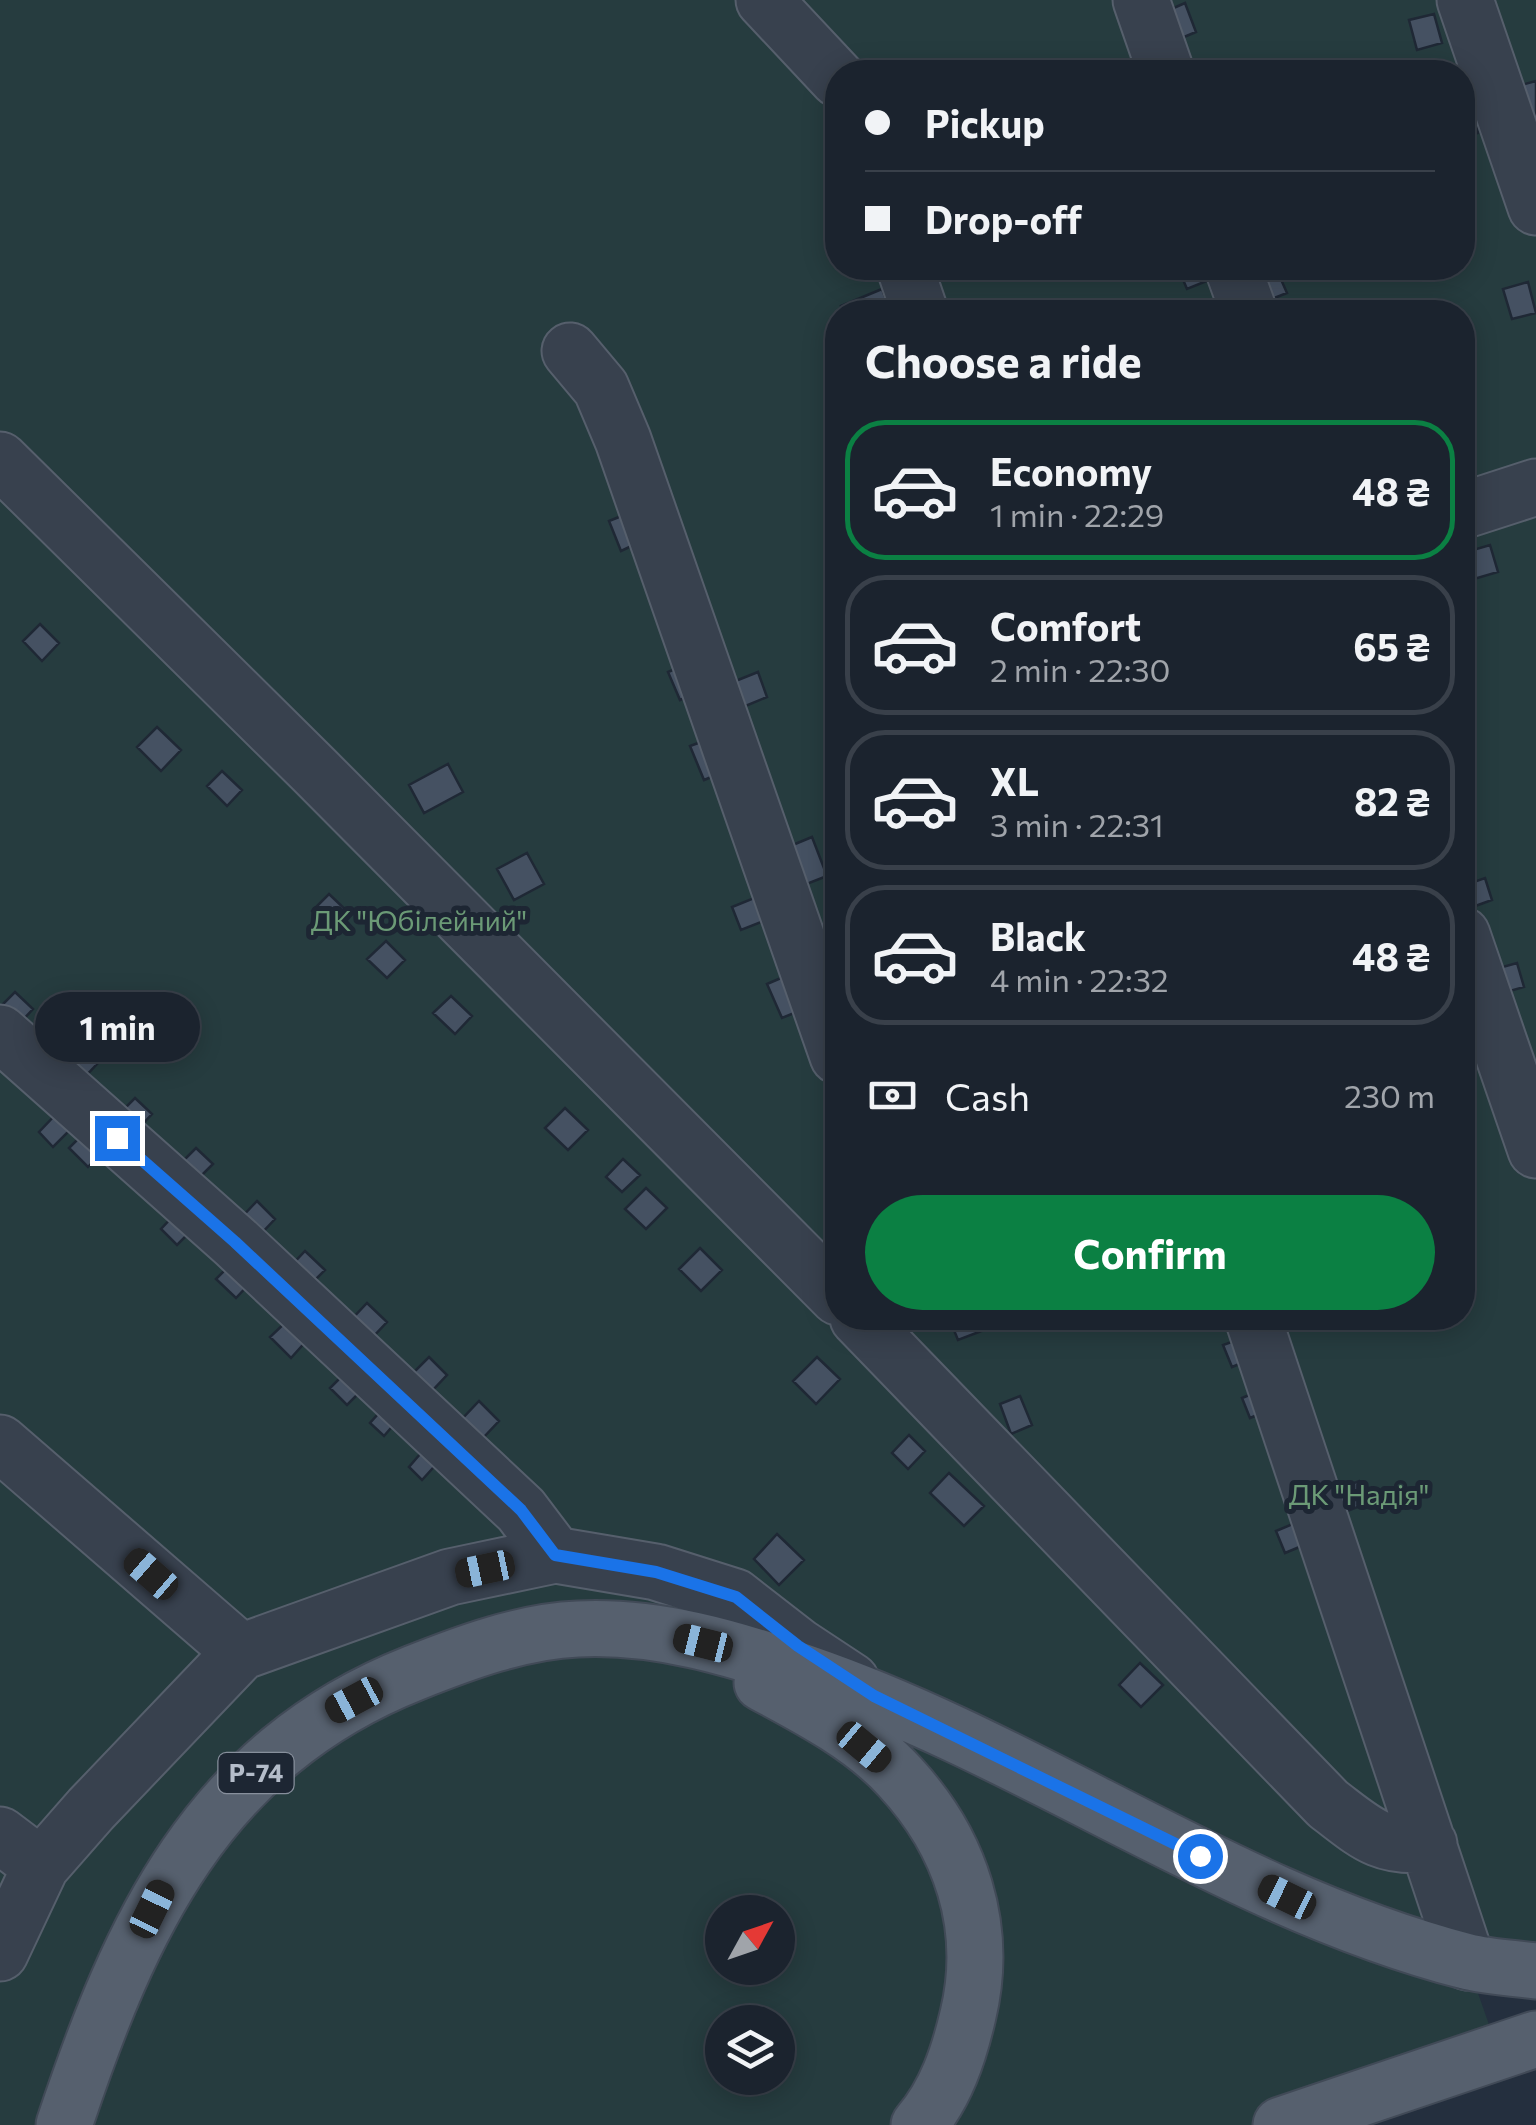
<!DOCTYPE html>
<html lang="en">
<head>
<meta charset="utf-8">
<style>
	body { margin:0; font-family:Commissioner,sans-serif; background:#282f3a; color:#f1f3f6; height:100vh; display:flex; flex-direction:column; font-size:38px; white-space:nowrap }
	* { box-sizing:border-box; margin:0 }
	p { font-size:32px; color:#a0a4aa }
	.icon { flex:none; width:55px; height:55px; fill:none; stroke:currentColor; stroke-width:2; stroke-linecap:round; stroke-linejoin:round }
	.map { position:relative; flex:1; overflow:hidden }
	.drawer { position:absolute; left:825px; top:300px; width:650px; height:1030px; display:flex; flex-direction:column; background:#1b232e; border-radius:40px; box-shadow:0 5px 25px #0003,0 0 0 2px #39404a }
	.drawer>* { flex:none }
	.guide { position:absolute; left:825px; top:60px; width:650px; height:220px; border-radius:40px; box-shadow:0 5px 25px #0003,0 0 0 2px #39404a; display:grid; align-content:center; height:220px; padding:0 40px; background:#1b232e }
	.needle { width:65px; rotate:50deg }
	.fabs { position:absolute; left:705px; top:1895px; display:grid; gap:20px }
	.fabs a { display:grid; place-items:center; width:90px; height:90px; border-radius:50%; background:#1b232e; box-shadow:0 5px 25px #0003,0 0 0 2px #39404a; font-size:50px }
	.end { position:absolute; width:45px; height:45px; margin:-22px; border:12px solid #1a73e8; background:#fff; box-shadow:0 0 0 5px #fff }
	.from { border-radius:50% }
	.bubble { position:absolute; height:70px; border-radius:35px; background:#1b232e; box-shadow:0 5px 25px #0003,0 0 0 2px #39404a; font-size:32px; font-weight:700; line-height:70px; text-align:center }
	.car { position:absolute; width:30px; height:60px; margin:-30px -15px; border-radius:12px; box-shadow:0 0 8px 2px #0007; background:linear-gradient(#222 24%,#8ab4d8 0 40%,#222 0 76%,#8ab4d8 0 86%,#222 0) }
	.guide b { display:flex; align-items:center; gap:35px; height:95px; font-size:38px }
	.guide b+b { border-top:2px solid #39404a }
	.guide i { width:25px; height:25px; background:#f1f3f6 }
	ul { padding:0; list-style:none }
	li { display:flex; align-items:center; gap:30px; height:140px; margin:0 20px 15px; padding:0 20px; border:5px solid #39404a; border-radius:40px }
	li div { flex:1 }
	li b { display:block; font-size:38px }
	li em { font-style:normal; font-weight:700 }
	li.on { border-color:#0b8043 }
	li>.icon { width:90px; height:90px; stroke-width:1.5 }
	h2 { padding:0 40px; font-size:45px; line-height:120px }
	.pay { display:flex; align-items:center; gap:25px; height:110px; padding:0 40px; font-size:38px }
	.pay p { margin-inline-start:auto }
	.button { display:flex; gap:20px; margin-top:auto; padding:20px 40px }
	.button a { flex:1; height:115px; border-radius:60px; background:#0b8043; color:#fff; font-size:40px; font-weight:700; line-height:115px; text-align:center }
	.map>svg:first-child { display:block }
</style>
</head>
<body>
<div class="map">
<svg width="1536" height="2125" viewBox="0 0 1536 2125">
	<rect width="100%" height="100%" fill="#242f3e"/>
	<path fill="#263c3f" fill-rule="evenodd" d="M0 0H1536V1971L1467 1962 1499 2053 1281 2125H0ZM838 72H1462V268H838ZM838 312H1462V1318H838ZM722 1912H778V1968H722ZM722 2022H778V2078H722Z"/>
	<path fill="#455162" stroke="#1f2835" stroke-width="2.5" d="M1185 3 1196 32 1172 42 1160 14Z
		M1434 14 1442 43 1417 50 1409 20Z
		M1536 81V115L1517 121 1507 89Z
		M1469 102 1478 133 1462 138V104Z
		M1178 268H1204L1209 280 1187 289Z
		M1267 268H1276L1287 293 1264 302 1252 274Z
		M1528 282 1536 313 1512 319 1503 289Z
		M882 289 891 312H844L841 306Z
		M1216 302 1220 312H1191Z
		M629 513 640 542 621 551 609 521Z
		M1490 545 1498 572 1474 579 1466 552Z
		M40 624 59 643 42 661 23 641Z
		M692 662 704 690 680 700 668 672Z
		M758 672 767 697 743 707 733 682Z
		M157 727 181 750 161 771 137 747Z
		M717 736 731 769 704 780 690 746Z
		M448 764 463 792 424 813 409 785Z
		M222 771 242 790 227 806 207 786Z
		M812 837 827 876 799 887 783 849Z
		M527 853 544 884 514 900 497 869Z
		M1485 878 1492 900 1467 909 1462 886Z
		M329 894 349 913 332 931 312 911Z
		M759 896 769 919 741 930 732 907Z
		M386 941 405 960 387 978 367 959Z
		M1517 963 1524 987 1496 995 1488 971Z
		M795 972 809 1007 782 1018 767 984Z
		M15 992 33 1009 20 1023 2 1005Z
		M451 996 472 1016 455 1034 433 1013Z
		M74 1042 97 1064 79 1083 56 1061Z
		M135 1098 152 1114 138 1129 121 1112Z
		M565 1108 588 1130 568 1150 545 1128Z
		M59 1111 74 1126 53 1147 39 1132Z
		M82 1135 101 1153 88 1167 69 1148Z
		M196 1148 213 1164 196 1181 179 1165Z
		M623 1159 640 1175 622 1192 606 1177Z
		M646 1188 667 1208 646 1229 625 1209Z
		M257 1201 275 1219 257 1238 239 1220Z
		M176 1213 193 1229 177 1245 161 1229Z
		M700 1248 722 1270 701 1291 679 1269Z
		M305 1251 325 1270 308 1287 289 1268Z
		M232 1263 251 1282 236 1298 216 1279Z
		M367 1303 387 1322 370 1340 350 1321Z
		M949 1318H988L992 1327 958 1340Z
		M288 1320 308 1339 291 1358 270 1337Z
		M1240 1339 1249 1360 1232 1367 1223 1345Z
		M429 1357 447 1375 430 1393 411 1375Z
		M817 1357 840 1379 816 1404 793 1381Z
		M348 1370 365 1387 347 1405 330 1388Z
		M1264 1389 1272 1409 1250 1418 1242 1398Z
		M1020 1396 1032 1425 1011 1434 1000 1404Z
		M479 1401 499 1421 482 1439 462 1419Z
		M388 1403 402 1415 384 1436 370 1423Z
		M909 1435 925 1451 908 1469 892 1453Z
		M427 1446 441 1459 422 1480 409 1467Z
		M949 1473 984 1506 964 1526 930 1493Z
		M1359 1481 1368 1503 1345 1512 1336 1490Z
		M1300 1521 1309 1543 1285 1553 1276 1531Z
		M777 1534 804 1560 779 1585 754 1559Z
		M1140 1663 1163 1685 1141 1707 1119 1685Z"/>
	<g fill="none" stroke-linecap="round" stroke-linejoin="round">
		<g stroke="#565f6c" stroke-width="59">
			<path id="minor" d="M764 0 838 79
				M1141 0 1166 72
				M1465 0 1536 207
				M905 268 920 312
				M1233 268 1249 312
				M570 351 601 388 623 440 838 1056
				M0 460 314 770 838 1297
				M1462 511 1536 487
				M1462 935 1536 1150
				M0 1033 235 1242 521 1510 555 1555
				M858 1318 1328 1804C1365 1832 1380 1849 1429 1844
				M1253 1318 1467 1962
				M0 1443 241 1652
				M0 1835 41 1866
				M0 1953 41 1866 91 1809 241 1652 450 1577 555 1555 656 1572 735 1597 798 1646 851 1681"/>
		</g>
		<g stroke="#414a57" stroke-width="59">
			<path id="major" d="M762 1683C809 1708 864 1737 900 1777 961 1843 989 1927 968 2015 959 2054 946 2094 919 2125
				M64 2125C130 1927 207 1755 414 1673 464 1653 523 1631 578 1629 656 1625 733 1648 806 1673 1033 1751 1231 1900 1465 1961 1488 1967 1513 1968 1536 1971
				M1281 2125 1536 2039"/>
		</g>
		<use href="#minor" stroke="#38414e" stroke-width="55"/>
		<use href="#major" stroke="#56606e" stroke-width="55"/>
	</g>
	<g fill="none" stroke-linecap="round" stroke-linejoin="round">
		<path stroke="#1a73e8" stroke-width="12" d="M117 1138 235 1242 521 1510 555 1555 656 1572 736 1597 798 1646 874 1696 1200 1856"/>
	</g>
	<g text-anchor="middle" stroke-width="10" stroke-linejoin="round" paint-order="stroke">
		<rect fill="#1d2633" stroke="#878f9c" stroke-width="2.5" x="218.5" y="1753" width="75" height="40" rx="8"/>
		<g font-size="25" font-weight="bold" fill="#b4bcc9">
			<text x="256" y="1782">Р-74</text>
		</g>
		<g font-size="28" fill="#6b9a76" stroke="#1d2633">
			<text x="419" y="931">ДК "Юбілейний"</text>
			<text x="1359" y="1505">ДК "Надія"</text>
		</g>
	</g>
</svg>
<div class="fabs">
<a><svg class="needle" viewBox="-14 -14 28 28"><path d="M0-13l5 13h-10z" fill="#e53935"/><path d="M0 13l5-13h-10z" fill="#a0a4aa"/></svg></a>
<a><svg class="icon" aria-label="layers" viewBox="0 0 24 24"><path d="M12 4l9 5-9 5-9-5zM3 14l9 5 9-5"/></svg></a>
</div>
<i class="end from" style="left:1200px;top:1856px"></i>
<i class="end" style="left:117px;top:1138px"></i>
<div class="bubble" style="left:35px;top:992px;width:165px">1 min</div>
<i class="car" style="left:485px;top:1569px;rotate:258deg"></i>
<i class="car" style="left:151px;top:1574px;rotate:311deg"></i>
<i class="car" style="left:703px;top:1643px;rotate:284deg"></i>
<i class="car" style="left:354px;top:1700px;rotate:242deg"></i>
<i class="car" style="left:864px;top:1747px;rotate:130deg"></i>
<i class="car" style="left:1287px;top:1897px;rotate:296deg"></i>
<i class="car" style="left:152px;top:1909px;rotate:26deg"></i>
<div class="guide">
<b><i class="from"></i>Pickup</b>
<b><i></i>Drop-off</b>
</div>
<section class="drawer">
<h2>Choose a ride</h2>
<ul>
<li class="on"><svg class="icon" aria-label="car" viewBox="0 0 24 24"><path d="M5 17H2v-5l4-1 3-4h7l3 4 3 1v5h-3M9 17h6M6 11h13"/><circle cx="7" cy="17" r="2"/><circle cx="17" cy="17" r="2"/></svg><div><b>Economy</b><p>1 min · 22:29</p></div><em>48 ₴</em></li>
<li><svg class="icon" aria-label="car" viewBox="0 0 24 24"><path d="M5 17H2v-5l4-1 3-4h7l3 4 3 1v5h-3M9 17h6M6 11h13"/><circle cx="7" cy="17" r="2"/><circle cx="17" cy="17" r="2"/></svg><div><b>Comfort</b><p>2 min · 22:30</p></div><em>65 ₴</em></li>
<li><svg class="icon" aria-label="car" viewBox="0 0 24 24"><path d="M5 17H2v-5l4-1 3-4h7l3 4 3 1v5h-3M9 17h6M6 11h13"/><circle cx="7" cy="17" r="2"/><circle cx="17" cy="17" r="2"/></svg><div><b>XL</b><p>3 min · 22:31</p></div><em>82 ₴</em></li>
<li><svg class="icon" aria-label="car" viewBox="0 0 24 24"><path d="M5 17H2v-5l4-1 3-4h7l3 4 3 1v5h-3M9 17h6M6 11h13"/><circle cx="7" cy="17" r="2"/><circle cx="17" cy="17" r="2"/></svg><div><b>Black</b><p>4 min · 22:32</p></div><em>48 ₴</em></li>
</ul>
<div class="pay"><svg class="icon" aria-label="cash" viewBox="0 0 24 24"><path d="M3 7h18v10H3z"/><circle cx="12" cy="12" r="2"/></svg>Cash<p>230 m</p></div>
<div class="button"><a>Confirm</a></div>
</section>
</div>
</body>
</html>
